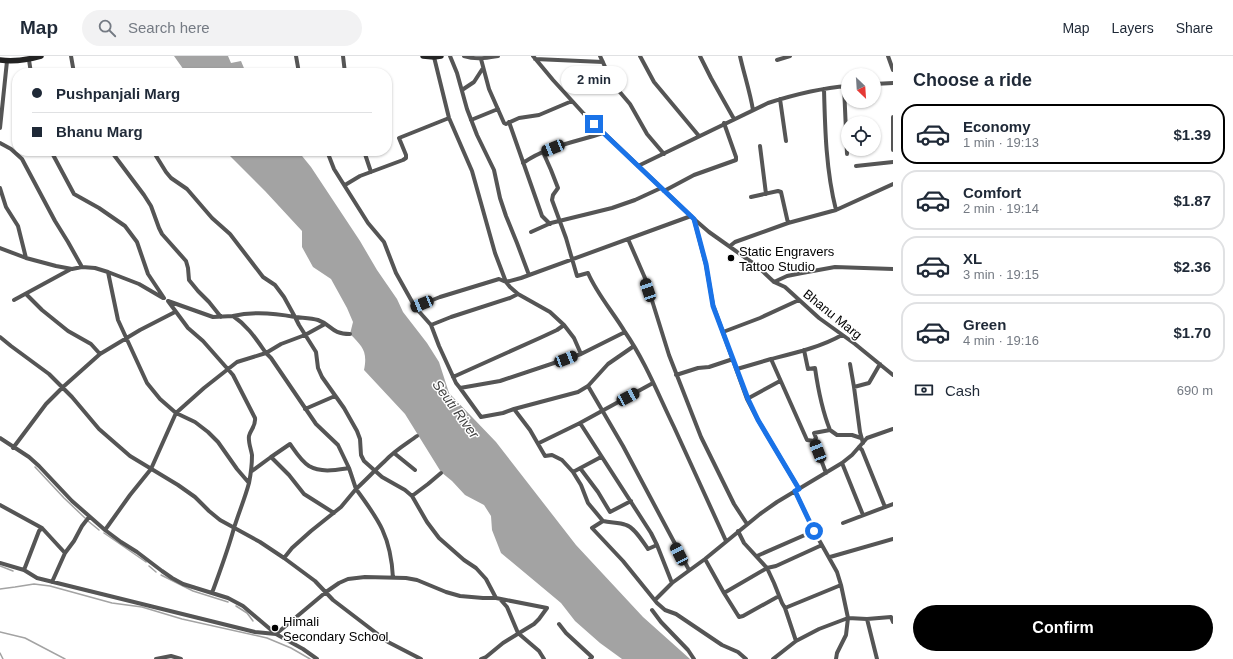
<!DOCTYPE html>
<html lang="en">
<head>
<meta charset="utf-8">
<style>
	body { margin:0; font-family:Arial,sans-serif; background:#f2f2f3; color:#1f2937; height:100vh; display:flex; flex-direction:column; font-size:15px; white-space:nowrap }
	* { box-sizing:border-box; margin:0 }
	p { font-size:13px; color:#747a83 }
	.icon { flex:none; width:22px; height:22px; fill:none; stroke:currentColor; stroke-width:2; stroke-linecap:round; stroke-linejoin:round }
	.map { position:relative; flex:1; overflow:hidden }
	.sheet { display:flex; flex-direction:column; background:#fff; width:340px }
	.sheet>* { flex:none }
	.guide { position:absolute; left:12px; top:12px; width:380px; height:88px; border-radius:16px; box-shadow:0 1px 3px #0004; display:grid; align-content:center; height:88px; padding:0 20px; background:#fff }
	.needle { width:26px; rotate:155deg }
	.fabs { position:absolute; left:841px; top:12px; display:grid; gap:8px }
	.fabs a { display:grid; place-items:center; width:40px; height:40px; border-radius:50%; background:#fff; box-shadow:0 1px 3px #0004; font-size:20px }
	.end { position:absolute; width:18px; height:18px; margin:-9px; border:5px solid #1a73e8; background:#fff; box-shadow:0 0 0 2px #fff }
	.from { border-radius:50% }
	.bubble { position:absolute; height:28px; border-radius:14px; background:#fff; box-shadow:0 1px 3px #0004; font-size:13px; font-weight:600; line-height:28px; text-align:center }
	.car { position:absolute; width:12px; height:24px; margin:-12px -6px; border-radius:5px; box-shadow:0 0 3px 1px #0007; background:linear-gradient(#222 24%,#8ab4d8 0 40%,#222 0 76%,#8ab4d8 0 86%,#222 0) }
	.guide b { display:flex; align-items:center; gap:14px; height:38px; font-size:15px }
	.guide b+b { border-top:1px solid #e0e1e3 }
	.guide i { width:10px; height:10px; background:#1f2937 }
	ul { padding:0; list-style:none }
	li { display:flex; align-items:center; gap:12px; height:60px; margin:0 8px 6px; padding:0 12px; border:2px solid #e0e1e3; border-radius:16px }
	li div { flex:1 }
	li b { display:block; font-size:15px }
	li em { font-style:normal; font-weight:600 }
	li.on { border-color:#000 }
	li>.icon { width:36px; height:36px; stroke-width:1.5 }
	h2 { padding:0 20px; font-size:18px; line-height:48px }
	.pay { display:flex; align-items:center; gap:10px; height:44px; padding:0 20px; font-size:15px }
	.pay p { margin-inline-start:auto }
	.button { display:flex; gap:8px; margin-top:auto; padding:8px 20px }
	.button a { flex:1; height:46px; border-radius:24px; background:#000; color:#fff; font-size:16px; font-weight:600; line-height:46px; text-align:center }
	header { display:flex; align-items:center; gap:24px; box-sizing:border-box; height:56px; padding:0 20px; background:#fff; border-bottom:1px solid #e0e1e3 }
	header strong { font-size:19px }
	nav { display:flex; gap:22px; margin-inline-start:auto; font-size:14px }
	.search { width:280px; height:36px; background:#f2f2f3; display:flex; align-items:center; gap:10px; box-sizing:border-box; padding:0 14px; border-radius:22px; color:#747a83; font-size:15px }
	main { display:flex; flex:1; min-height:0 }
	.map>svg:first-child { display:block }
</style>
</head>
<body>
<header>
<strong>Map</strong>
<div class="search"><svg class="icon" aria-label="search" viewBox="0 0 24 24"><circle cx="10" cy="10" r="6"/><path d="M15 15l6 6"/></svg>Search here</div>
<nav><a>Map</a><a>Layers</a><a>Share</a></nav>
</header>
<main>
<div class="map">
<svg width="893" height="603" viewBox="0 0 893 603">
	<rect width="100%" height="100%" fill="#fff"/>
	<path fill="#a3a3a3" d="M174 0H228L231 7 241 5 246 17H186Z
		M225 95H298L311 111 360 185 377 214 397 243 403 256 427 287 439 306 449 337 496 386 576 489 643 561 690 603H622L600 587 575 565 561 547 501 497 492 474 491 460 484 449 465 439 452 425 441 416 405 358 364 314C368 295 362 290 350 278L353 266 347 252 331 223 313 211 302 191V175L265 135Z"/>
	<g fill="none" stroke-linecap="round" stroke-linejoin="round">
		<path stroke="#a3a3a3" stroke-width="1.5" d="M35 411 64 442 85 462
			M88 465 99 474
			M104 477 146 506
			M0 510 13 515
			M149 510 156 516
			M161 519 193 535 228 546
			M0 533 15 531 34 528 50 530 112 547 142 551 182 563 267 582 291 592 310 603
			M236 550 247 557 253 565
			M0 576 25 582 65 603
			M0 597 3 603"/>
		<path stroke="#555" stroke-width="4" d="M71 0 74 17
			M296 0 299 17
			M343 0 345 17
			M450 0 457 17 467 53 477 79 494 114 500 142 506 160 517 187 529 219
			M464 0C476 4 486 2 498 0
			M533 0 553 24 584 58 694 163 709 176 757 210 774 226 785 231 819 262 855 288 893 319
			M600 0 613 28 630 48 647 78 664 98
			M640 0 654 26 699 80
			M700 0 711 22 734 63
			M740 0C744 18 750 36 753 54
			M888 0 893 14
			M434 1 449 62 472 115 495 197 506 226 510 231 518 238 550 256 564 269 574 282 581 298
			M481 3 489 33 504 67 506 68 519 62 539 59 572 45
			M535 3 603 6
			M29 4 31 17
			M777 4 790 0
			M874 28 893 27
			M844 30 847 98
			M824 33C825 73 826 115 836 154
			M462 34 474 26 483 12
			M780 43 786 85
			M893 61V94
			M471 64 498 53
			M509 66 542 160 550 168
			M0 72 7 5
			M0 87 11 93 22 103 55 165 68 186 82 211
			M760 90 766 138
			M51 95 74 138 99 152 125 170 137 186 148 218 164 242
			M111 95 144 139 151 150 159 172 162 178 186 205 188 212 189 224 198 235 209 246 221 261
			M327 95 334 113 368 167 384 186 396 217 415 251 431 269 439 290 456 327 460 332 500 325 581 298 625 276C645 305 658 338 674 371 691 409 709 447 726 485
			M364 95 371 116
			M543 96 551 114 558 132 553 139 552 144 566 182 577 220 588 217C597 238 613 256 625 276
			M523 107C547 90 576 86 603 77
			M638 110 768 47C793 39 821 32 848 30
			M856 110 893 106
			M345 129 360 120 403 104 406 102V99L399 82 449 62
			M0 132 6 151 18 170 26 202
			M664 135 694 119 736 104V101L724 67
			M751 141 778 135 781 136 788 167
			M694 163 706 209 713 249 747 343 758 364 799 433
			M531 176 551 167 612 152 635 144 661 132
			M628 183 645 222 669 299 701 381 734 448 747 468
			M730 190 735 186 788 167 836 154 893 128
			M0 192 26 202 56 210 72 213 82 211 95 212 108 216 118 264 147 327 160 343 176 357 195 366 208 376 218 386 237 413 249 427C245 442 239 456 234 472 228 494 220 515 212 537
			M108 216 139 228 163 242
			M774 226 787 220 802 217 835 211 893 213
			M26 238 42 254 68 275 91 288 100 298
			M14 244 71 213
			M415 251 440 241 499 223 506 226 521 222 691 160
			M233 260 213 261 168 245 188 272 203 285 233 319 255 362C256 370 251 373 249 380 248 386 251 393 252 399 252 409 251 417 249 427
			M325 268 305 279 281 288 266 297 271 302 316 368 338 389 349 412 356 433C366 424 375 414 385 405 394 395 406 388 417 380
			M431 269 451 261 510 242 518 238
			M723 276 760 262 799 244
			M350 278C331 278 332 269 318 264 311 262 303 262 295 261L299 269 316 296 318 312 322 321 344 352 357 375 360 383 361 399 364 405 382 421 405 434 412 440 427 466 439 482 464 504 476 512 486 523 496 542
			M0 281 11 290 49 318 72 341 99 373 130 400 178 429 195 441 209 455 220 464 260 486 284 502 315 525 333 544 388 586 421 603
			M804 294 808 313 815 312C818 333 822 354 830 374
			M850 308 854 331
			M737 313 771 303
			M676 319 698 312 709 311 733 303
			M453 321 542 281 557 274 564 269
			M588 330 623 390 689 514
			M460 332 481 361 503 357 514 353 578 336 588 330 608 308 634 290
			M747 343 780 325
			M305 353 335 340
			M514 353 530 374 545 400 552 399 562 404 573 416 581 429 588 447 603 465 592 472 623 505 657 547 665 554 676 558 722 589 738 596 746 603
			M580 367 651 477 657 489 672 527
			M0 382 29 401 39 410 72 445 105 474 121 486 137 496 162 515 172 522 183 528 228 542 243 550 276 578 303 593 317 603
			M814 385 816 382 814 377 830 374 837 379H852L861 382
			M539 387 580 367 653 327
			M863 387 860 376 854 331 869 327 880 308
			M859 391 862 394 885 451
			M13 392 46 348 63 331 100 298 140 274 175 256
			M394 397 415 414
			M271 401 290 388C295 395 301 405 309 410 321 417 336 414 349 412
			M842 407 863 459
			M580 412 598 436 610 456 631 445
			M252 415 271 401 289 419 304 438 334 457
			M573 416 601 401
			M826 417 814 385 807 384 771 303C795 297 821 291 842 279
			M795 435 814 475 837 516 841 529 848 562 846 579 837 597 836 603
			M412 440 428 428 441 417
			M0 449 42 472 65 497
			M603 465C611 467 619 466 626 469 634 471 643 486 648 493L657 489
			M843 467 893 448
			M105 474 130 439 151 413 176 357 204 332 237 306 266 297C256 283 248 270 233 260 254 255 274 257 295 261L284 241 275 229 263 221 230 178 212 162 187 133 171 122 166 116 153 95
			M738 475 744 487 767 512 774 527 782 547 785 552 796 585
			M757 500 814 475
			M830 501 893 483
			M284 502 292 492 311 475 341 451 356 433C379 464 391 481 393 522
			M705 503 724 537 767 512 776 510 822 489
			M0 507 24 514 37 522 255 576 276 578 326 536 339 527 348 523 365 521 406 522 417 524 446 536 460 540 483 542H496L547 552 539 563 534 568 503 587 486 601 481 603
			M24 514 39 475 42 472
			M52 526 65 497 74 485 82 470 89 461
			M724 537 739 561 743 560 779 540
			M500 543 507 551 518 577 539 595 544 603
			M655 544 672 527 705 503 760 458 777 446 842 407 852 399 867 382 893 373
			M785 552 841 529
			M652 554 661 566 688 594 694 603
			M867 563 877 603
			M559 568 566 577 592 601 590 603
			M156 603 171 600 181 603
			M773 603 796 585 819 573 848 562 867 563 891 561 893 566"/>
		<path stroke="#222" stroke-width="5.5" d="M423 0 434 1 441 0
			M0 4C15 6 27 4 41 0"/>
	</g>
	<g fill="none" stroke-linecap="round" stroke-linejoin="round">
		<path stroke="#1a73e8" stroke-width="5" d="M594 68 694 163 706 208 713 250 748 343 758 364 799 433 795 435 814 475"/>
	</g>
	<g fill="#000" stroke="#fff" stroke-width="1.5">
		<circle cx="731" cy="202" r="4"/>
		<circle cx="275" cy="572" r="4"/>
	</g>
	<g text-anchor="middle" stroke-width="3" stroke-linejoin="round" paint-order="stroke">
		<g font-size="13" fill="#000" stroke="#fff" text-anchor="start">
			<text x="739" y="200">Static Engravers<tspan x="739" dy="15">Tattoo Studio</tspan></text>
			<text x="283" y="570">Himali<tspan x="283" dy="15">Secondary School</tspan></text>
		</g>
		<g font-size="13" fill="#000" stroke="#fff">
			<text transform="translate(833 258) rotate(39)" y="5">Bhanu Marg</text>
		</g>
		<g font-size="14" font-style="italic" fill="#444" stroke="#fff">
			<text transform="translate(456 353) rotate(54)" y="5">Seuti River</text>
		</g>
	</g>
</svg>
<div class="fabs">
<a><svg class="needle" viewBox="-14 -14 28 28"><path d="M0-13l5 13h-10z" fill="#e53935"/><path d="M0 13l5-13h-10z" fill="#747a83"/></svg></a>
<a><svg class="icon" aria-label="locate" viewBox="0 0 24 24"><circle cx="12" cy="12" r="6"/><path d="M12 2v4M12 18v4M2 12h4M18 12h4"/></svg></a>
</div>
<i class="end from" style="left:814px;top:475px"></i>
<i class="end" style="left:594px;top:68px"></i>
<div class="bubble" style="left:561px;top:10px;width:66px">2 min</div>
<i class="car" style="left:553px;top:92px;rotate:248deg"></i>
<i class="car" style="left:648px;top:234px;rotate:342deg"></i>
<i class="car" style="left:422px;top:248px;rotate:248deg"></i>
<i class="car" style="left:566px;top:303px;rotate:69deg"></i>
<i class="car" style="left:628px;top:341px;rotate:62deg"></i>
<i class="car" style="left:818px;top:395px;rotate:339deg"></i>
<i class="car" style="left:679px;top:498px;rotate:333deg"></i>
<div class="guide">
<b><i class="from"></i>Pushpanjali Marg</b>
<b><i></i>Bhanu Marg</b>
</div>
</div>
<section class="sheet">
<h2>Choose a ride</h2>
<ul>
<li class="on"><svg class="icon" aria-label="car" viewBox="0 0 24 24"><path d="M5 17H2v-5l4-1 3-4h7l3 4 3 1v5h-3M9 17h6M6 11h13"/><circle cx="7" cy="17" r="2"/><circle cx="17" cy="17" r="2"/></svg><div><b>Economy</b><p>1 min · 19:13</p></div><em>$1.39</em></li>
<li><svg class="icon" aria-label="car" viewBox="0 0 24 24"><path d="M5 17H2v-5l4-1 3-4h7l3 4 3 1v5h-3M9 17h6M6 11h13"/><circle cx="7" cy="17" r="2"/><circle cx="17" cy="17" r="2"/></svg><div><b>Comfort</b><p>2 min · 19:14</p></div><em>$1.87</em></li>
<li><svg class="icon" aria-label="car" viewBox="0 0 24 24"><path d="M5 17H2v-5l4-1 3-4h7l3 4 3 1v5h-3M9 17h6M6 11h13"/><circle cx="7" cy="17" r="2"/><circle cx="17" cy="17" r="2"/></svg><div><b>XL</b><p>3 min · 19:15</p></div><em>$2.36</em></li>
<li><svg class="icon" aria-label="car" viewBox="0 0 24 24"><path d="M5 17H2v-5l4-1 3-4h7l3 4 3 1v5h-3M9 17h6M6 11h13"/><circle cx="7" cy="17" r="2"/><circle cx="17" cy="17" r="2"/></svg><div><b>Green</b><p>4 min · 19:16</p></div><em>$1.70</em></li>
</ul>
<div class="pay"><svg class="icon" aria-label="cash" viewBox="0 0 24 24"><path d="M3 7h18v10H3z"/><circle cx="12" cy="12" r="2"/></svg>Cash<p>690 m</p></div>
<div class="button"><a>Confirm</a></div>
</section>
</main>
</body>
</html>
